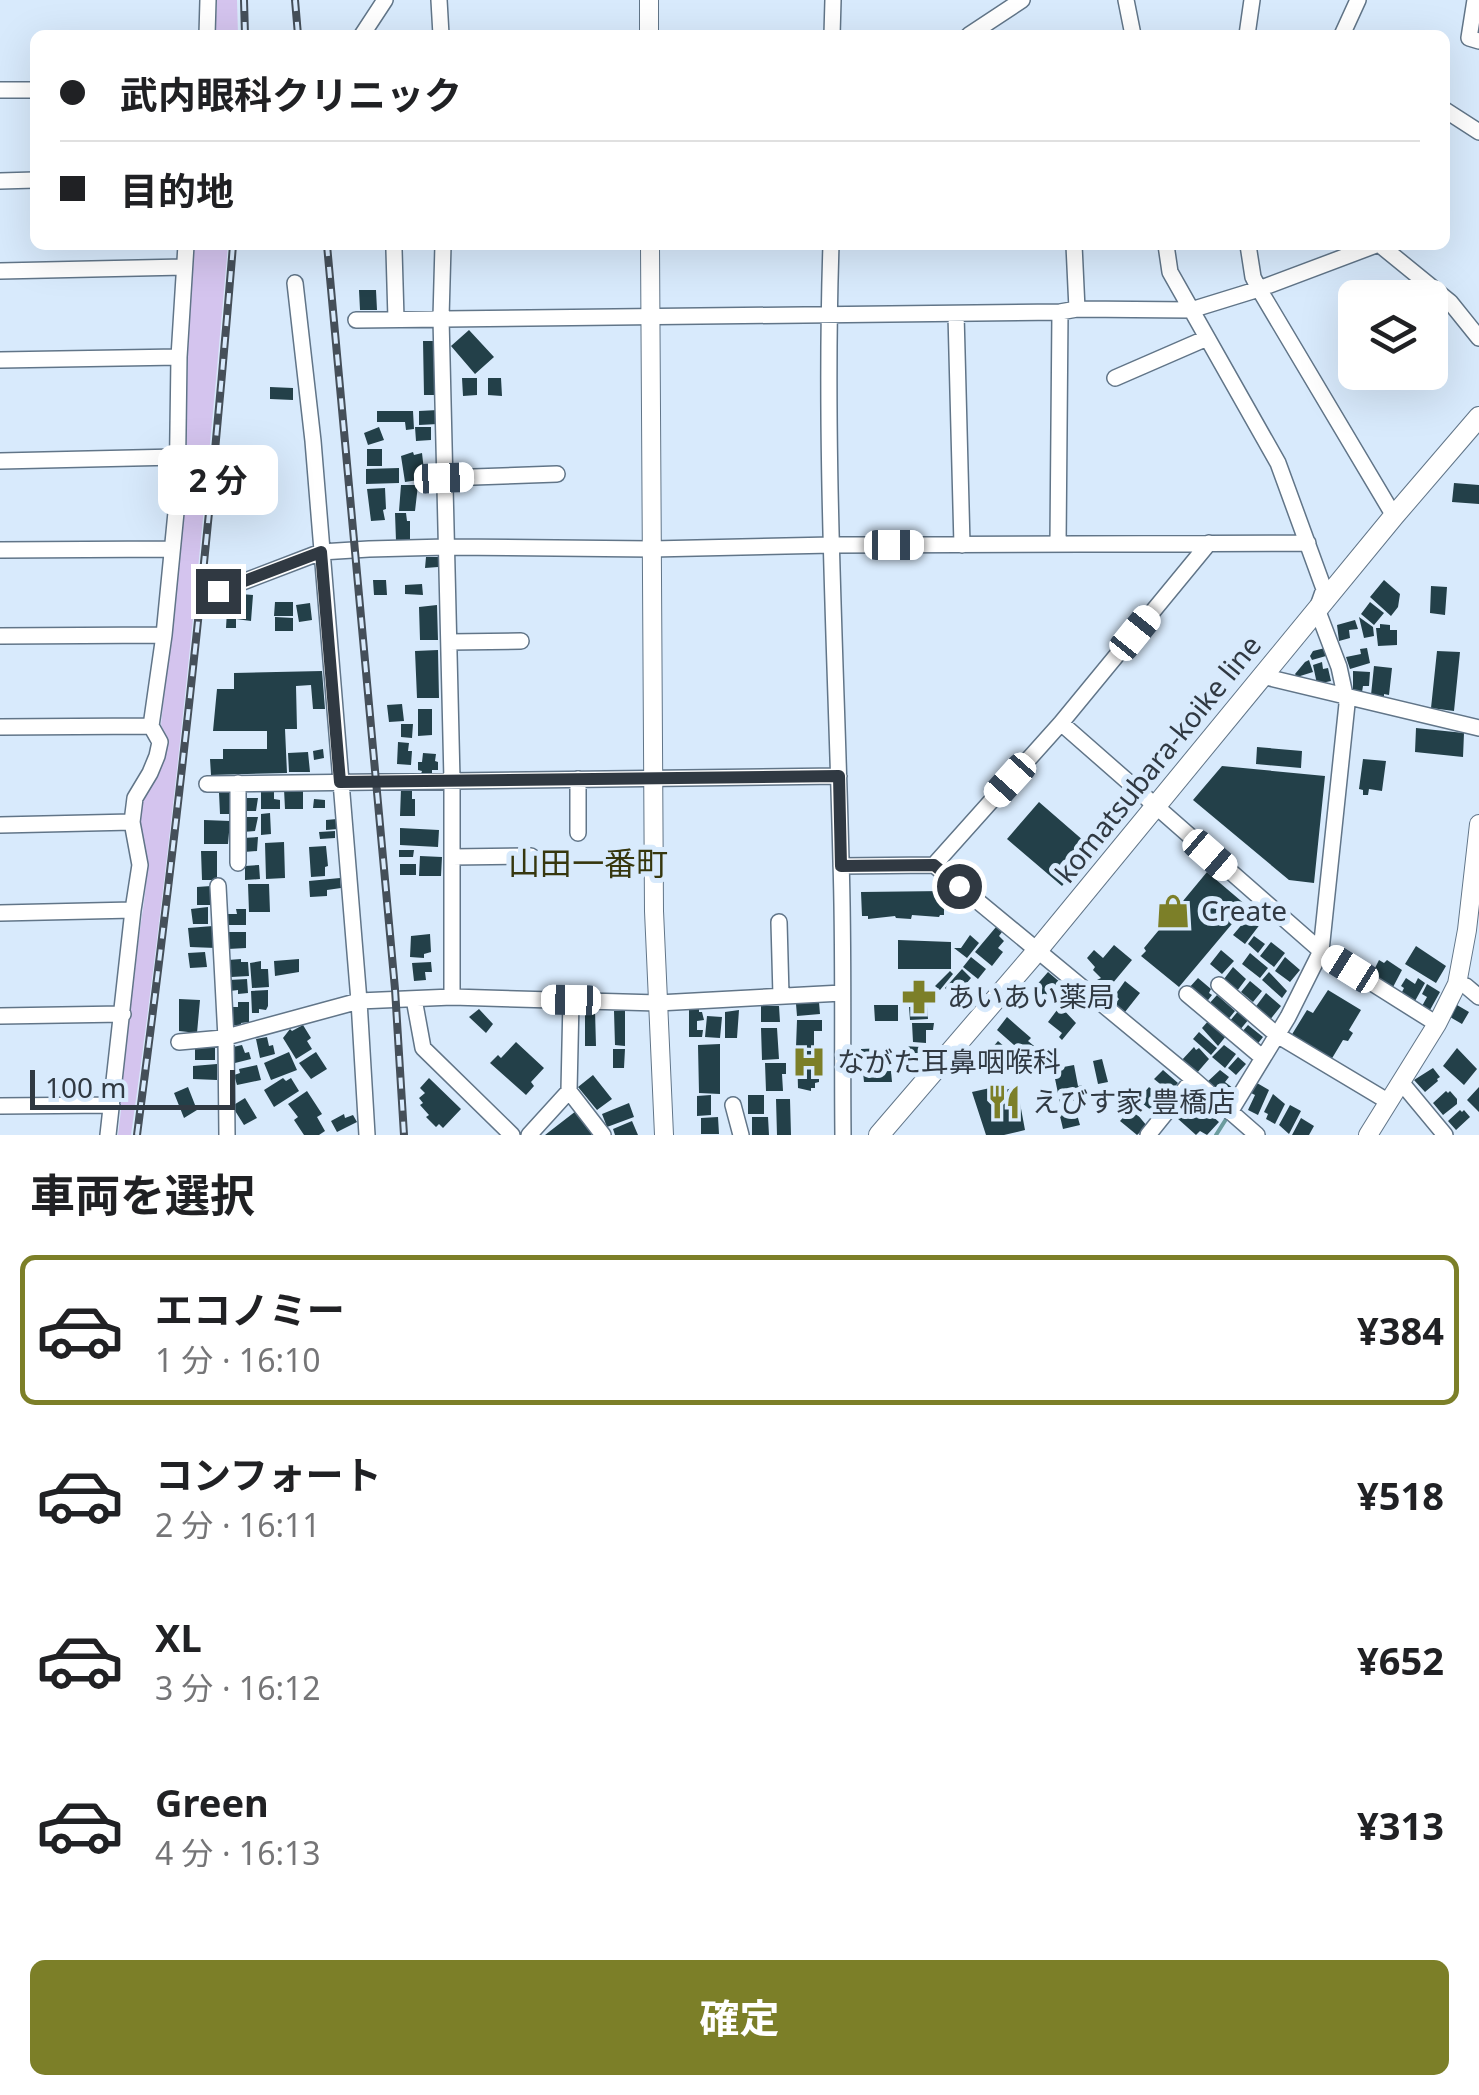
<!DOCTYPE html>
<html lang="ja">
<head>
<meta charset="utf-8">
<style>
	body { margin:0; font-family:"Noto Sans","Noto Sans JP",sans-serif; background:#f2f2f2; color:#202124; height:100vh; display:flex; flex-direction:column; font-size:38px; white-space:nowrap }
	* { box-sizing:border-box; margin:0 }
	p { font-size:32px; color:#757577 }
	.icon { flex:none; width:55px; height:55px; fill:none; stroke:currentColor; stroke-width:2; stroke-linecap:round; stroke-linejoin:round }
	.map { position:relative; height:1135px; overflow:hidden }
	.drawer { display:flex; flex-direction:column; background:#fff; flex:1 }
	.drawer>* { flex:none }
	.top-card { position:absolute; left:30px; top:30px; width:1420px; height:220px; border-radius:15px; box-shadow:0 10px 40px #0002; display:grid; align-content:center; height:220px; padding:0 30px; background:#fff }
	.fabs { position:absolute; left:1338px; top:280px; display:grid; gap:20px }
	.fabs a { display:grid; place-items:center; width:110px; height:110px; border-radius:15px; background:#fff; box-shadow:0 10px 40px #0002; font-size:50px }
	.scale { position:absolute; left:30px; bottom:25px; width:205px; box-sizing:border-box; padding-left:10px; border:5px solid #303942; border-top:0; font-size:28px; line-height:35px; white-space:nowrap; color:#303942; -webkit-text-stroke:8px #d8eafc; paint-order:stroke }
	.end { position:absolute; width:45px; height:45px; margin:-22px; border:12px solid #303942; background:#fff; box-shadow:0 0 0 5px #fff }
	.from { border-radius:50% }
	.bubble { position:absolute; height:70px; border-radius:15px; background:#fff; box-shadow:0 10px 40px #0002; font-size:32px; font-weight:700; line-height:70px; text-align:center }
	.car { position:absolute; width:30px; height:60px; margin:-30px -15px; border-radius:12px; box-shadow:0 0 8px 2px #0007; background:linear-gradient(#fff 24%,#345 0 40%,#fff 0 76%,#345 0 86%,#fff 0) }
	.top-card b { display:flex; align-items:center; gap:35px; height:95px; font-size:38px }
	.top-card b+b { border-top:2px solid #e0e0e0 }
	.top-card i { width:25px; height:25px; background:#202124 }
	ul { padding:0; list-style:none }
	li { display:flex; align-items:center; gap:30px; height:150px; margin:0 20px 15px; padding:0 10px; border:5px solid transparent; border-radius:15px }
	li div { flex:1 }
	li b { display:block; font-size:38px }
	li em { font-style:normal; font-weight:700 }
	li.selected { border-color:#7c7f28 }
	li>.icon { width:90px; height:90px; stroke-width:1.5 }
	h2 { padding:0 30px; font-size:45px; line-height:120px }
	.primary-button { display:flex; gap:20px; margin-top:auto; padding:20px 30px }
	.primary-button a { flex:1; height:115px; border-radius:15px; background:#7c7f28; color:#fff; font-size:40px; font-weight:700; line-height:115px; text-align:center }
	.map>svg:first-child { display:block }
</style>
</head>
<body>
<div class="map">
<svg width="1479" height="1135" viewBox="0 0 1479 1135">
	<rect width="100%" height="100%" fill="#d8eafc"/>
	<path fill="#d4c4ee" d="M217 0H237L238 35H215Z
		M194 245H228C202 542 173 840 131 1135H118L121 1110 118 1105C125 1052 131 998 138 945 141 920 146 894 147 869 148 848 136 830 139 809 144 779 180 758 161 725L184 497 189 305Z"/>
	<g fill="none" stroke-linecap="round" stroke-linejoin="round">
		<path stroke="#6b9c9e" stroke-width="4" d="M1216 1135 1228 1116"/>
	</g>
	<path fill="#234049" d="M359 290H376L377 310H360Z
		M469 330 494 357 475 374 451 346Z
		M423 341H434L438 395H424Z
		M462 378H477V395L463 396Z
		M488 378H501L502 396 488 395Z
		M270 387 293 388V400L270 399Z
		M438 410V424L419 425V411Z
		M377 411H413L414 429 406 430 405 422H377Z
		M379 427 384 440 368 445 364 433Z
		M415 427H431V440L416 441Z
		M367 449H382V466H367Z
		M413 452 414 455 422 453 425 479 405 482 401 456Z
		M399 468V483L366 484V469Z
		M1454 483 1479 485V504L1452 502Z
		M401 485H418L415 511H399Z
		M385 488 386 509 383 510 385 520 371 521 367 489Z
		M395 513H406L407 521H410V541H396Z
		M426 557H439L438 567 425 568Z
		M373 580H386L387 595H374Z
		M1384 580 1400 594 1398 607 1391 616 1370 597Z
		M422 584 423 595 405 594V585Z
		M1431 586 1447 587 1445 615 1430 613Z
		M228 593 253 595 251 621 236 619V628H226Z
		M275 602H293V616H274Z
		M1370 602 1384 613 1374 625 1361 614Z
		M310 603 312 620 299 622 296 605Z
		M437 605 438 640H420L419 607Z
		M275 617 293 618V631H275Z
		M1359 617 1373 627 1374 636 1364 638Z
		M1355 620 1358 629 1349 630 1350 638 1339 641 1337 625Z
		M1380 624 1390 625V630H1397V645L1378 646 1376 628H1380Z
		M1325 648 1326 656 1312 660 1310 656 1313 651Z
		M1367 648 1370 663 1350 669 1346 657 1361 654 1360 649Z
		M438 650 439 698H417L415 651Z
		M1437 651 1460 652 1454 711 1431 708Z
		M1309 660 1313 672 1297 677 1295 674 1305 662Z
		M1322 662 1323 669 1328 668 1331 681 1317 684 1313 665Z
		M1374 666 1392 668 1389 695 1384 694V698L1371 695Z
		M322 671 325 709H313L311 685 296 686 297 729H285L287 773 211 775 210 759H223V749H267V731H213L217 689H234V673Z
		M1353 671 1370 672 1369 686H1363L1362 692 1353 691Z
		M402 704 404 721 389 722 387 705Z
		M418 709H432V735L418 736Z
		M401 724H413L412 738 401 737Z
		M1416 728 1464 733 1463 757 1415 752Z
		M398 742 409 743 408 751H412L411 765 397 764Z
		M1257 747 1302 751 1301 768 1256 764Z
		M323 749 324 758 314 760 313 751Z
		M308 752 310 772H289L288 753Z
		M423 753 436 754 435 761 438 762V770H432V775L421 774 422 771 418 770V762H422Z
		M1363 759 1386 761 1382 791 1369 789 1368 795H1363V790L1359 789Z
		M1222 766 1325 776 1314 883 1289 880 1193 800Z
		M303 788V809H285L284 789Z
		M261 789H274V799L280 800V809H261Z
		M401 789 412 790V799H415V816H400Z
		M219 793H231L230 814H220Z
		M243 798H258L256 811H243Z
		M314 799 325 800V808H313Z
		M1039 802 1092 848 1062 886 1007 839Z
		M270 813 271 834 261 835V814Z
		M243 817H258L255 831 243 832Z
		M337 819 338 829 326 830V820Z
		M204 820 230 821 228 844H204Z
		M400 828 439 830 438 847 400 845Z
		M335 831V838L320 839 319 832Z
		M258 837 257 851 244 852 243 838Z
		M284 842 285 878 266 879 265 843Z
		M326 846 328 866 325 867V876L311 877 309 847Z
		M399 850H414L413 857H399Z
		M201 851H217V880H202Z
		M420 856 442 857 441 876H419Z
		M400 864H416V875H400Z
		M259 865 260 879 245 880V866Z
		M1207 872 1247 906 1179 987 1141 956 1146 951 1144 948Z
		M340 878 341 888 327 890V896L310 897 309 881Z
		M248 884H269L270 912H249Z
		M211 886 212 905H197V887Z
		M944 891V915H940L939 917 912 915 911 919 896 918 895 916 868 919V916H862L861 892Z
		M208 907V924H193L191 909Z
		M236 909H246V925H228L227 914H237Z
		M1250 915 1261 923 1245 944 1233 935Z
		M213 926 216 948 190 947 188 928Z
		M996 927 1002 932 999 936 1004 941 998 948 1003 952 992 966 975 952Z
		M227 932H246V948L228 949Z
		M430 934 431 952 424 954V958L410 957 411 936Z
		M970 935 979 943 967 958 954 948H961Z
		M1254 936 1265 944 1258 953 1248 944Z
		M898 940 951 942V969H898Z
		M1271 942 1285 953 1274 967 1260 956Z
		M1114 945 1132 960 1107 990 1097 980 1101 978 1093 970 1095 967 1087 958 1094 950 1103 958Z
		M1416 946 1446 966 1436 983 1405 964Z
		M1221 950 1234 961 1222 974 1210 964Z
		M205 952 207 967 190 968 188 953Z
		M1250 953 1268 968 1260 978 1242 964Z
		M971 957 986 969 978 979 963 967Z
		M1285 957 1300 970 1290 982 1275 971Z
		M241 959V962H248L249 976 231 977 228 960Z
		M299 959V972L275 976 274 961Z
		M1379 960 1384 963 1387 960 1402 970 1392 989 1371 976Z
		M261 961V969H268L269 987 252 988 250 963Z
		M431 962 432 972H425L426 980 414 981 412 963Z
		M1233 967 1246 979 1237 991 1224 979Z
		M962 969 971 978 955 997 945 988Z
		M950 971 953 974 940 990 935 986Z
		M1048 972 1061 983 1047 999 1034 988Z
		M1269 972 1287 991 1282 998 1262 980Z
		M1198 978 1211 989 1209 993 1212 995 1205 1004 1188 989Z
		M1406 978 1415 984 1418 978 1425 983 1415 1001 1402 992 1404 988 1401 986Z
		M247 979 248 993 238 994V990L230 991 229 980Z
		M1125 981 1140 993 1125 1012 1115 1004 1119 999 1115 995Z
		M1250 981 1262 991 1253 1002 1241 992Z
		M1427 984 1440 992 1430 1010 1422 1006 1427 997 1422 994Z
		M268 990V1006L266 1010 259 1009V1013H252L251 991Z
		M1328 990 1361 1010 1349 1030 1353 1033 1348 1041 1343 1040 1331 1060 1291 1036 1307 1010 1313 1013Z
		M1266 993 1281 1006 1269 1021 1254 1009Z
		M1217 995 1235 1011 1226 1022 1207 1006Z
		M179 999 200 1000 197 1033 179 1031Z
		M238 1002H249V1022L241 1023V1026L232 1025 231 1007H238Z
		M819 1002 820 1014 797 1016 796 1004Z
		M689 1004 699 1005V1012H702L704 1020 697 1021V1030H703L702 1037H689Z
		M874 1005H898V1021H875Z
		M1457 1005 1469 1012 1462 1024 1450 1017Z
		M761 1006H779L780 1022H761Z
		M927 1006 928 1019 910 1020 909 1007Z
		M1060 1006 1076 1023 1062 1040 1059 1037 1062 1033 1048 1022Z
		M479 1009 493 1024 486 1033 469 1017Z
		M595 1010 596 1046H585V1011Z
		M739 1010 737 1038H725V1012Z
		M1239 1010 1249 1019 1239 1031 1229 1022Z
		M614 1011H625V1046L615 1045Z
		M707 1016 722 1017 720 1038 705 1037Z
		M1007 1017 1031 1038 1028 1041 1039 1050 1031 1060 997 1030Z
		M797 1020H822V1031H814V1048L796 1047Z
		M1209 1020 1226 1036 1218 1046 1202 1028Z
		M912 1023H934L933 1030H926V1043L913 1042Z
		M303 1025 311 1038 307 1041 312 1049 296 1059 283 1038 290 1029 292 1031Z
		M1248 1025 1263 1037 1256 1046 1241 1033Z
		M761 1028H777L779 1059 762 1060Z
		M1199 1032 1217 1048 1211 1055 1193 1039Z
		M267 1037 269 1046 273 1045 275 1054 260 1058 256 1039Z
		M998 1041 1014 1055 1002 1069 986 1055Z
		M516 1042 544 1068 531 1082 534 1086 526 1095 490 1063 498 1055 501 1058Z
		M195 1044 215 1045V1060H195Z
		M720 1044V1094L699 1093 698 1045Z
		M242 1045 245 1053 249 1052 251 1059 235 1063 233 1047Z
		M1224 1045 1236 1054 1225 1068 1212 1057Z
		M903 1046 921 1047V1049L900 1073 897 1072V1057H899V1050H903Z
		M1194 1047 1196 1050 1199 1048 1209 1059 1196 1074 1181 1061Z
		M884 1048 885 1061 862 1062 861 1049Z
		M1457 1048 1477 1069 1464 1085 1443 1066Z
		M613 1049H625L624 1068H613Z
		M797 1051H812V1054H819V1066H815V1075H819V1082L815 1083V1088H811V1091L798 1088Z
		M289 1052 297 1070 271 1080 264 1063Z
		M316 1052 327 1069 311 1079 299 1063Z
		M1020 1054 1031 1063 1026 1069 1023 1067 1019 1071 1016 1068 1011 1073 1007 1070Z
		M1238 1057 1246 1064 1236 1075 1228 1068Z
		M1102 1059 1108 1082 1098 1084 1093 1061Z
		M765 1063H786V1074H782L783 1091H766Z
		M217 1064V1080L193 1079V1066Z
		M257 1065 261 1080 237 1085 234 1075 240 1073 239 1069Z
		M1074 1065 1078 1086 1084 1085 1086 1098 1060 1103 1053 1069Z
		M1433 1068 1440 1077 1437 1079 1438 1081 1425 1092 1414 1080Z
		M1163 1070 1178 1083 1170 1092 1154 1079Z
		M1220 1070 1229 1077 1225 1082 1234 1089 1225 1099 1205 1084Z
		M891 1071 892 1082H864L863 1072Z
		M593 1075 612 1099 597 1110 578 1087Z
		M283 1078 286 1081 291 1078 299 1091 274 1107 264 1090Z
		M429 1078 461 1109 443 1128 439 1124 436 1127 426 1117 429 1115 420 1105 423 1103 419 1098 425 1093 420 1088Z
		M1257 1083 1269 1090 1258 1115 1248 1110 1255 1095 1251 1093Z
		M188 1087 197 1110 184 1118 174 1093Z
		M1017 1087 1025 1130 1004 1135H986L972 1092 990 1088 992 1093Z
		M1149 1087 1166 1102 1156 1114 1138 1100Z
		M1479 1087V1112L1467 1100Z
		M307 1091 322 1114 317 1117 325 1131 319 1135H304L294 1120 298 1117 288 1104Z
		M1446 1091 1448 1093 1450 1091 1457 1099V1104L1443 1115 1433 1103Z
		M1273 1094 1285 1104 1275 1124 1266 1119 1268 1114 1264 1112Z
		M711 1095V1115L697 1116V1096Z
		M748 1095H764V1114H748Z
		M1189 1096 1219 1122 1207 1135 1200 1131 1196 1135 1177 1118 1181 1114 1176 1110Z
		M245 1098 257 1118 244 1125 232 1106Z
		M776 1099H790L791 1135H777Z
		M629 1103 634 1117 607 1127 602 1114Z
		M1290 1105 1301 1111 1289 1134 1279 1125Z
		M1075 1108 1080 1125 1063 1129 1059 1112Z
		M1132 1108 1147 1126 1137 1135 1120 1121Z
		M1460 1110 1462 1112 1464 1110 1470 1117 1456 1130 1448 1121Z
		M576 1111 593 1133 591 1135H545Z
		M344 1114 345 1118 353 1115 357 1122 337 1132 331 1121Z
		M718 1117 719 1134H701V1118Z
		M752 1117H768L769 1135H752Z
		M1301 1118 1314 1126 1309 1135H1292Z
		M632 1121 638 1135H615L613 1129Z"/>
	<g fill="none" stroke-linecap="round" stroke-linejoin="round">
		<g stroke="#617588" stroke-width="18">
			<path id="minor" d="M439 0 441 35
				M1126 0 1133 35
				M1475 0 1469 38 1479 41
				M207 35 208 0
				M362 35 385 0
				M832 35 833 0
				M969 35 1022 0
				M1247 35 1252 0
				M1342 35 1358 0
				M0 90H35
				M1445 110 1479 132
				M0 181 35 180
				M443 245 441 318 452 780V997
				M831 245C824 450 836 656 841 861 844 952 842 1044 843 1135
				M1074 245 1077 309
				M1166 245 1170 272 1278 463 1324 589 1317 609 1339 667 1347 704 1321 951 1288 1017 1230 1112
				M1248 245 1253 277 1259 289 1394 516
				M1380 245 1450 302 1479 338
				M394 250 396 319
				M0 271 184 267
				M295 283 313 441 359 1001 367 1135
				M956 314 962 545
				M356 320 1060 312 1077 309 1191 310 1259 289 1376 245
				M0 360 179 357
				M1115 378 1207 338
				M0 461 177 457
				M444 478 557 474
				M1058 544 1060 312
				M0 550 171 549
				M219 591 321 552 369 549 446 547 652 549 832 545 1308 543
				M0 636 164 635
				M449 642 521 641
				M1262 676 1479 728
				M1061 723 1321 951 1437 1024
				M0 727 151 726
				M238 783V863
				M207 784 839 776
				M0 825 132 822
				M578 833V779
				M452 857 531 856
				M934 865 1193 1079 1257 1135
				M841 866 934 865 1061 723 1209 543
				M218 886 226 1038 227 1135
				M0 913 133 910
				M779 922 781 996
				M1457 984 1466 986 1479 997
				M1219 985 1277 1035 1389 1102
				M1187 994 1263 1058
				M414 999 423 1048 512 1135
				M0 1016 123 1014
				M179 1042 223 1038 359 1001 452 997 658 1003 842 993
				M1401 1082 1445 1135
				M569 1091 571 1000
				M733 1105 741 1135
				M0 1106 112 1105
				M108 1135 133 910 140 865 132 822 135 798 150 773 157 756 160 742 151 726 164 635 177 502 179 357 186 245
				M529 1135 569 1091 603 1135
				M1148 1135 1193 1079"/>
		</g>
		<g stroke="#617588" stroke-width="20">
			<path id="tertiary" d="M649 0V35
				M650 245 654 911 664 1135
				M1368 1135 1437 1024 1457 984 1467 930 1479 824"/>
		</g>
		<g stroke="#617588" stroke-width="22">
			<path id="secondary" d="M879 1135 1031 958 1394 516 1479 417"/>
		</g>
		<use href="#minor" stroke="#fff" stroke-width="15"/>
		<use href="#tertiary" stroke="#fff" stroke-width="18"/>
		<use href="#secondary" stroke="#fff" stroke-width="20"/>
		<g stroke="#454f59" stroke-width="8">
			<path id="rail" d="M244 0 245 35
				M295 0 298 35
				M327 245 395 989 404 1135
				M137 1135C176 839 209 542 233 245"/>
		</g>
		<use href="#rail" stroke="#d8eafc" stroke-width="4" stroke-dasharray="11" stroke-linecap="butt"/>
	</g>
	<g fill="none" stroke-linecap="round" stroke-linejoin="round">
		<path stroke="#303942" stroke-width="12" d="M218 591 321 552 340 782 839 776 841 866 934 865 959 886"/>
	</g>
	<defs>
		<g id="shop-bare" transform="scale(2.7)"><path d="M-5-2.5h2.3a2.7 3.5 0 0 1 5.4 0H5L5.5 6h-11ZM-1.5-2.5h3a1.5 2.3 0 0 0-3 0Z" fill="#7c7f28" stroke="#d8eafc" stroke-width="2.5" paint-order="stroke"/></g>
		<g id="pharmacy-bare" transform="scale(2.7)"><path d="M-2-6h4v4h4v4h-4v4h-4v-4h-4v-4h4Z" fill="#7c7f28" stroke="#d8eafc" stroke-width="2.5" paint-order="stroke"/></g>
		<g id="hospital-bare" transform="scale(2.7)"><path d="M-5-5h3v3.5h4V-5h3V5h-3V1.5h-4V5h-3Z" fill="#7c7f28" stroke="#d8eafc" stroke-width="2.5" paint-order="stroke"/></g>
		<g id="restaurant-bare" transform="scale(2.7)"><path d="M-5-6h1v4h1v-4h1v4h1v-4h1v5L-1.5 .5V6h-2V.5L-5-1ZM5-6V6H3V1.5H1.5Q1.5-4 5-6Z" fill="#7c7f28" stroke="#d8eafc" stroke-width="2.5" paint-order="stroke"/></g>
	</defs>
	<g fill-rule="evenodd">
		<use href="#shop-bare" x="1173" y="911"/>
		<use href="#pharmacy-bare" x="919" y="997"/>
		<use href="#hospital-bare" x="809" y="1062"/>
		<use href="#restaurant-bare" x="1004" y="1102"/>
	</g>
	<g text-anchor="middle" stroke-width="10" stroke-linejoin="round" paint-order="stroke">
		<g font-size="28" fill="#303942" stroke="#d8eafc">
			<text transform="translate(1158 759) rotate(-51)" y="10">komatsubara-koike line</text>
		</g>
		<g font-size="28" fill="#303942" stroke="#d8eafc" text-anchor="start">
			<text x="1201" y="921">Create</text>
			<text x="947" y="1007">あいあい薬局</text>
			<text x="837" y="1072">ながた耳鼻咽喉科</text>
			<text x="1032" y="1112">えびす家 豊橋店</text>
		</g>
		<g font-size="32" fill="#36370e" stroke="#d8eafc">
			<text x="588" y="875">山田一番町</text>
		</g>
	</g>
</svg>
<div class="fabs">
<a><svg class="icon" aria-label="layers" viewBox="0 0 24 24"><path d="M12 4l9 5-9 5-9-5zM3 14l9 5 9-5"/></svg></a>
</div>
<div class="scale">100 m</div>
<i class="end from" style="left:959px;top:886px"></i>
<i class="end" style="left:218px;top:591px"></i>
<div class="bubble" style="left:158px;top:445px;width:120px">2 分</div>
<i class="car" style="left:444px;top:478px;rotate:88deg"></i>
<i class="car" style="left:894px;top:545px;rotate:90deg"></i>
<i class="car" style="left:1135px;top:633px;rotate:39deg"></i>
<i class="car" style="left:1010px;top:780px;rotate:222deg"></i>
<i class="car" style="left:1210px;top:855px;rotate:131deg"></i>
<i class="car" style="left:1350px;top:969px;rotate:302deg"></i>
<i class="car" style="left:571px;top:1000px;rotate:271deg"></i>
<div class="top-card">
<b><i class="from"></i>武内眼科クリニック</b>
<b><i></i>目的地</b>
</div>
</div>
<section class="drawer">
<h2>車両を選択</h2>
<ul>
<li class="selected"><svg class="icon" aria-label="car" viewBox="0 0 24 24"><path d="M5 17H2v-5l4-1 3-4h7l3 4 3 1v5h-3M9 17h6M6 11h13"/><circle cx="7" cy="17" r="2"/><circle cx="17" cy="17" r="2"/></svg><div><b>エコノミー</b><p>1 分 · 16:10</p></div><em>¥384</em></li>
<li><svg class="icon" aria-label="car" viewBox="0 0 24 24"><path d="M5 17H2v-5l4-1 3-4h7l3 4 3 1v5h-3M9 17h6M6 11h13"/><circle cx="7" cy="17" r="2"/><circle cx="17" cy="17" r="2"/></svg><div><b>コンフォート</b><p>2 分 · 16:11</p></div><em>¥518</em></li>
<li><svg class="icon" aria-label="car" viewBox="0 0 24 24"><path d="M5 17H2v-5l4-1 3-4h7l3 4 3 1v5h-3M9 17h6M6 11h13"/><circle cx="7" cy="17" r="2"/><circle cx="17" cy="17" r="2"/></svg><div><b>XL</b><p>3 分 · 16:12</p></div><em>¥652</em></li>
<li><svg class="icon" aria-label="car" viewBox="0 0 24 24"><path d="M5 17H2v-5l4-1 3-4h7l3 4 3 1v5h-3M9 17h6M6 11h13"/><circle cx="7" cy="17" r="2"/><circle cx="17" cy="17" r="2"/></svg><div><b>Green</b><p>4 分 · 16:13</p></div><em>¥313</em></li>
</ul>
<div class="primary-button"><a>確定</a></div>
</section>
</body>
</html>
